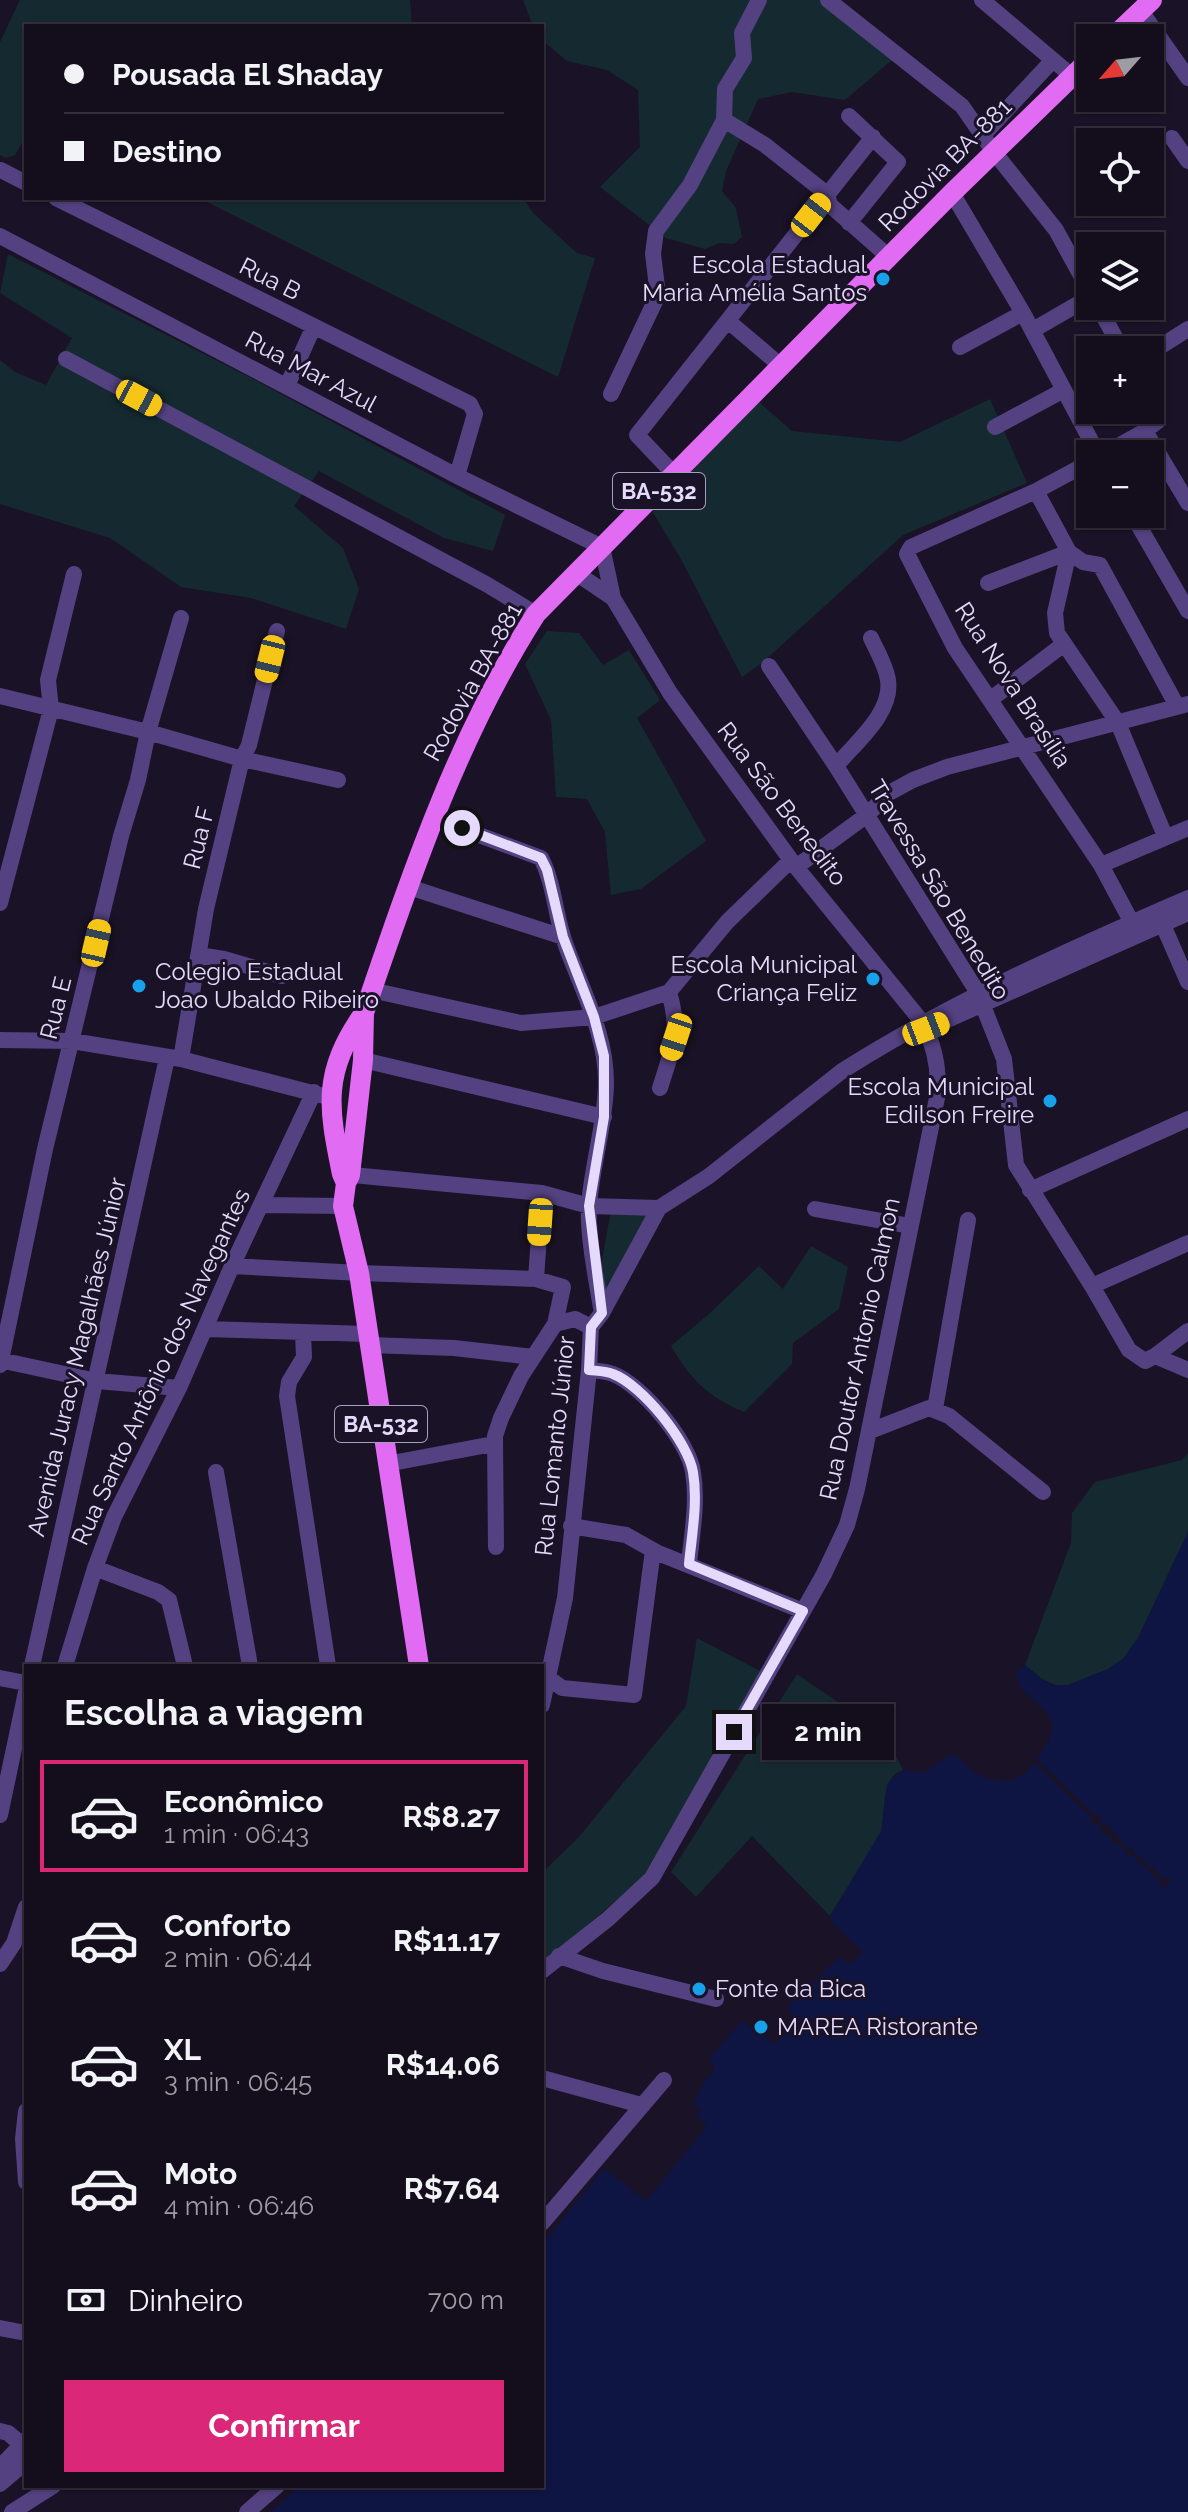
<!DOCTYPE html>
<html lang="pt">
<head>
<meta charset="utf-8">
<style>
	body { margin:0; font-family:Raleway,sans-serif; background:#211c29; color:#f1f3f6; height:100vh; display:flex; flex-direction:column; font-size:30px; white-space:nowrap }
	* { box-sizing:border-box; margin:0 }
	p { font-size:26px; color:#9d9ca3 }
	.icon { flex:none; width:44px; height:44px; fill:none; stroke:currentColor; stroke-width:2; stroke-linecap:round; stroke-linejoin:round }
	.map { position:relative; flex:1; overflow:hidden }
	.sheet { position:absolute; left:24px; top:1664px; width:520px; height:824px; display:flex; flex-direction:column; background:#140e1c; border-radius:0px; box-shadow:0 2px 6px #0004,0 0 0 2px #332e3b }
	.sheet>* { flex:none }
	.banner { position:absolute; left:24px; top:24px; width:520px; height:176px; border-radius:0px; box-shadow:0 2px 6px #0004,0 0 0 2px #332e3b; display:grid; align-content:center; height:176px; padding:0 40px; background:#140e1c }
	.needle { width:52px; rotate:242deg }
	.fabs { position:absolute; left:1076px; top:24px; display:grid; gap:16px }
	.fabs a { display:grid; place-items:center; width:88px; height:88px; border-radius:0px; background:#140e1c; box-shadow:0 2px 6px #0004,0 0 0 2px #332e3b; font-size:40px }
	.end { position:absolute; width:36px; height:36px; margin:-18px; border:10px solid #e6dafc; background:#111; box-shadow:0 0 0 4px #111 }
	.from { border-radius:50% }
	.bubble { position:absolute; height:56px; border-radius:0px; background:#140e1c; box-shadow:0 2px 6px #0004,0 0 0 2px #332e3b; font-size:26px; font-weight:700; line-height:56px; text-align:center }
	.car { position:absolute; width:24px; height:48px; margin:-24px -12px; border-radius:10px; box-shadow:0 0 6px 2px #0007; background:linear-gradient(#f5c518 24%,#345 0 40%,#f5c518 0 76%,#345 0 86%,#f5c518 0) }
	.banner b { display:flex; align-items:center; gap:28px; height:76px; font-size:30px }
	.banner b+b { border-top:2px solid #332e3b }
	.banner i { width:20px; height:20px; background:#f1f3f6 }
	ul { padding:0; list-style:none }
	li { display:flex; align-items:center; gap:24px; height:112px; margin:0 16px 12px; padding:0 24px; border:4px solid transparent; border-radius:0px }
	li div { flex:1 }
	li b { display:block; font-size:30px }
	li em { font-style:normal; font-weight:700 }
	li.selected { border-color:#db2777 }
	li>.icon { width:72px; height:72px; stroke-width:1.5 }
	h2 { padding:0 40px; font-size:36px; line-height:96px }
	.pay { display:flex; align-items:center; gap:20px; height:88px; padding:0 40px; font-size:30px }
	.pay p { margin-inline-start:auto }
	.action { display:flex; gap:16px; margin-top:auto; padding:16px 40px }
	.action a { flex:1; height:92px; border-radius:0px; background:#db2777; color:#fff; font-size:32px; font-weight:700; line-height:92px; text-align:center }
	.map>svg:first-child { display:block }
</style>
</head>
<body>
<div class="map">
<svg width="1188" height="2512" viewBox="0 0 1188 2512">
	<rect width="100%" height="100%" fill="#1a1226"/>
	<path fill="#152a30" d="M20 0H410L412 26H26V136L15 155 6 158 0 155V42Z
		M523 0H820L892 60 845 100 792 92 758 99 726 171 722 191 736 208 742 237 734 244 719 243 705 249 666 238 600 187 640 147 638 90 607 70 567 61 542 40V26H533Z
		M199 198H523L533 213 577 253 595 258 558 377Z
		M8 254 251 378 505 515 493 551 444 538 319 471 294 506 343 548 359 589 346 629 251 598 181 587 110 538 0 504V360L15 372 46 385 72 338 0 293Z
		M990 399 1027 483 903 535 763 662 742 677 682 561 651 509 759 402 792 431 900 442Z
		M547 631 579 633 603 665 629 650 660 700 637 718 706 841 641 889 611 895 605 832 587 799 556 797 551 720 525 664Z
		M611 1210 650 1215 604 1301 600 1271Z
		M811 1246 848 1267 839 1309 793 1343 792 1364 744 1412C707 1396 691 1380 671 1346L709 1314 759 1266 783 1289Z
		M1188 1453V1532L1138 1638 1123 1659 1108 1669 1068 1685H1055L1042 1679 1025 1665 1071 1543 1072 1513 1095 1482 1182 1460Z
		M697 1638 762 1672 651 1870 542 1965V1873L578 1838 686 1706Z
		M797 1674 893 1740 896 1756 903 1770C879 1778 887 1811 881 1831 874 1855 843 1891 830 1916L752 1836 696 1897 671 1872Z"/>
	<path fill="#0f1542" d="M1188 1532V2512H270L300 2486H542V2244L604 2168 646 2201 707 2126 696 2116 701 2110 694 2103 703 2083 715 2069 709 2059 740 2023 743 2021 775 2044 795 2019 787 2007 838 1958H841L851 1964 863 1952 832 1922 830 1916 881 1831 887 1785 892 1778 903 1770 924 1773 950 1754C958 1756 963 1762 970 1768 991 1786 1019 1786 1035 1762 1040 1754 1048 1743 1051 1734 1060 1707 1014 1697 1016 1672L1025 1665 1042 1679 1055 1685H1068L1108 1669 1123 1659 1138 1638Z"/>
	<path fill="#1a1226" d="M1033 1756 1096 1816 1098 1814 1103 1818 1099 1822 1103 1825 1106 1823 1119 1838 1121 1836V1841L1128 1848H1133L1132 1850 1140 1858 1143 1856V1860L1151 1868 1154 1865V1869L1164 1879 1167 1877 1171 1880 1163 1888 1160 1885 1162 1883 1152 1873 1148 1875 1149 1871 1141 1863H1136L1138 1861 1129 1853 1126 1856 1124 1854 1126 1851 1119 1844 1116 1846 1108 1834 1106 1836 1099 1830 1102 1827 1099 1824 1096 1826 1091 1822 1093 1819 1031 1760Z"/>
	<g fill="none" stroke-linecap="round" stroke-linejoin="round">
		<path stroke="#534181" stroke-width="16" d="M828 0 962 106 994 152 1056 230 1090 292
			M982 0 1072 76
			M1141 11 1188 78
			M724 120 765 145 827 194 830 205 889 257
			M983 135 1053 60
			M1172 138 1188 161
			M1 170 26 183
			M952 193 1023 313 1098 454
			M56 198 470 404 475 414 457 476
			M849 223 898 162 849 116
			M0 236 457 476 602 547 613 598 670 693 796 867 923 1023C935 1047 940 1071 937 1098L857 1489 847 1525 824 1574 652 1878 608 1919 542 1971
			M1098 306 1122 350
			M728 321 781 366
			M1033 330 1090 297
			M960 347 1023 313
			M1150 353 1188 329
			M66 359 486 584 536 614
			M287 386 313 328
			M611 394 658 295 653 254 656 231 690 185 724 120 725 89 744 58 742 33 759 0
			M1150 401 1158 421 1145 431 1188 503
			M995 427 1064 390
			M1104 454 1145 431
			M1090 462 1036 491 911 547 907 554 955 648 1101 865 1138 934
			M675 475 637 435 873 137
			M1036 491 1069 552 1055 613 1057 633 1118 723 1165 836
			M1132 514 1188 611
			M576 573 613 598
			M988 583 1069 552 1083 562 1100 565 1177 706
			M769 666 836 766 978 993 1004 1059 1016 1165 1092 1286 1129 1350 1145 1361 1155 1356 1188 1370
			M0 696 148 732 242 759 338 780
			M991 699 1064 644
			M836 766C855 743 893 713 888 680 886 666 877 651 871 638
			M433 818 541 858C554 883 555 913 564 940 580 987 607 1033 606 1085 605 1125 592 1165 589 1205 587 1234 597 1284 602 1313
			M1101 865 1188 828
			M796 867 867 815 889 793 913 780 947 767 1188 704
			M409 887 563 937
			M0 903 51 709 48 680 74 574
			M1163 925 1188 982
			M199 955 224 959 282 976
			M371 990 521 1023 594 1017 669 992 727 922 791 860
			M945 1021 1188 913
			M0 1040 72 1041 181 1059 324 1096
			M181 1059 206 909 242 759 249 745 277 631
			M363 1060 604 1117
			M660 1088C672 1049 681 1033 669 992
			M342 1174 542 1193 589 1206 659 1208 709 1176 842 1071C951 1002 1070 949 1188 898
			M1030 1190 1188 1119
			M262 1205 343 1206
			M815 1209 910 1226
			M232 1266 359 1273 536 1279 563 1287 555 1324 521 1376 501 1418 495 1436 496 1547
			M536 1279 542 1193
			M1092 1286 1188 1243
			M555 1324 575 1319 591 1327
			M205 1329 368 1334
			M303 1333 304 1357 289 1382 287 1396 328 1666
			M370 1345 454 1348 533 1357
			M1155 1356 1188 1331
			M0 1360 97 1381 179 1388
			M0 1365 45 1149 121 836 138 780 148 732 181 618
			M589 1370C597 1371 606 1371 613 1374 642 1385 689 1442 693 1472 698 1502 692 1533 689 1564
			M935 1409 968 1220
			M870 1431 929 1408 949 1416 1043 1492
			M387 1464 493 1444
			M216 1472 250 1666
			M571 1526 626 1535 658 1553 803 1611
			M95 1568 158 1592 169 1600 185 1666
			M32 1666 167 1058
			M65 1666 95 1568 114 1517 179 1388 232 1266 314 1092
			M0 1678 26 1683
			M542 1678H549L562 1688 634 1695 653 1550
			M542 1705 565 1598 589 1370 591 1327 602 1313 659 1208
			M0 1815 26 1692
			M559 1956 603 1971 716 1999
			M0 1964 14 1943 26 1907
			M542 2078 641 2105
			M26 2111 23 2139 26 2182
			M542 2223 664 2080
			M0 2328 26 2333
			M0 2431 8 2433 26 2448
			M0 2467 26 2440
			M0 2484 26 2462
			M12 2512 53 2486
			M247 2512 277 2486"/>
		<path stroke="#e16bf2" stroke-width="20" d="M1112 38 1152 0
			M364 1013 363 1060 350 1175 346 1183 343 1206 359 1273 419 1666
			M346 1183 342 1174C328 1106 322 1073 364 1013 411 876 457 737 536 614L952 193 1090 59"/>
	</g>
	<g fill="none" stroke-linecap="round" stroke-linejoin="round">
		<path stroke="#e6dafc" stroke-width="10" d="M462 828 541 858 547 870 563 937 594 1017 604 1056V1117L589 1206 602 1313 591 1327 589 1370C597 1371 606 1371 613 1374 642 1385 688 1442 693 1472 698 1502 692 1533 689 1564L803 1611 734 1732"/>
	</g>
	<g fill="#17a1eb" stroke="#1a1226" stroke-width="3">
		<circle cx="883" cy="279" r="8"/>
		<circle cx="873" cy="979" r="8"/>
		<circle cx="139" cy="986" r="8"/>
		<circle cx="1050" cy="1101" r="8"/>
		<circle cx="699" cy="1989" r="8"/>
		<circle cx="761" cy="2027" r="8"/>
	</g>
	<g text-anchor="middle" stroke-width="6" stroke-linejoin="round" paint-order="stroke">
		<g fill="#1a1226" stroke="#a99ebc" stroke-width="2">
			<rect x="613" y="473" width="92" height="36" rx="6"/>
			<rect x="335" y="1406" width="92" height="36" rx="6"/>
		</g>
		<g font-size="22" font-weight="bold" fill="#e6dafc">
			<text x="659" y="499">BA-532</text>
			<text x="381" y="1432">BA-532</text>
		</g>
		<g font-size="24" fill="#e6dafc" stroke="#1a1226">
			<text transform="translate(945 165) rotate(-45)" y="8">Rodovia BA-881</text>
			<text transform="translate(270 279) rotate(27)" y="8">Rua B</text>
			<text transform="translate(311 372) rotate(28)" y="8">Rua Mar Azul</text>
			<text transform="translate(473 682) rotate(-61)" y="8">Rodovia BA-881</text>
			<text transform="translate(1013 685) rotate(57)" y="8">Rua Nova Brasília</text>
			<text transform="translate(782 804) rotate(53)" y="8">Rua São Benedito</text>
			<text transform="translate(199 838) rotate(-76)" y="8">Rua F</text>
			<text transform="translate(939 890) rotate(59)" y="8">Travessa São Benedito</text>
			<text transform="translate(56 1008) rotate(-76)" y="8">Rua E</text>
			<text transform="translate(860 1349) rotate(-78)" y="8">Rua Doutor Antonio Calmon</text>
			<text transform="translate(77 1357) rotate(-77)" y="8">Avenida Juracy Magalhães Júnior</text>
			<text transform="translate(161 1367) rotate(-65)" y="8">Rua Santo Antônio dos Navegantes</text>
			<text transform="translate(555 1446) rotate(-84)" y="8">Rua Lomanto Júnior</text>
		</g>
		<g font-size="24" fill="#e6dafc" stroke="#1a1226" text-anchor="end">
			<text x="867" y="273">Escola Estadual<tspan x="867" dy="28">Maria Amélia Santos</tspan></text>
			<text x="857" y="973">Escola Municipal<tspan x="857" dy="28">Criança Feliz</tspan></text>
			<text x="155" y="980" text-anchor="start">Colegio Estadual<tspan x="155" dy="28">Joao Ubaldo Ribeiro</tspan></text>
			<text x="1034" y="1095">Escola Municipal<tspan x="1034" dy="28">Edilson Freire</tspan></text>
			<text x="715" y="1997" text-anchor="start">Fonte da Bica</text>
			<text x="777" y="2035" text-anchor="start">MAREA Ristorante</text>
		</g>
	</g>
</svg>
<div class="fabs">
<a><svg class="needle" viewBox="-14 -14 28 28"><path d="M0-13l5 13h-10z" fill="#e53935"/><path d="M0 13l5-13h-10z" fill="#9d9ca3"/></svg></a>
<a><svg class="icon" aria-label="locate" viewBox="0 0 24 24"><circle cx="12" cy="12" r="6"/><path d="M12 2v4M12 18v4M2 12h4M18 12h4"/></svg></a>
<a><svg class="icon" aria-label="layers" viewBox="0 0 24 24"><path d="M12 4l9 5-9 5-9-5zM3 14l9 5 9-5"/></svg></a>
<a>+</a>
<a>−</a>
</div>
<i class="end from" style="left:462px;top:828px"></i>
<i class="end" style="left:734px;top:1732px"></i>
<div class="bubble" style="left:762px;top:1704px;width:132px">2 min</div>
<i class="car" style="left:811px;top:215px;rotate:38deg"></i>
<i class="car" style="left:139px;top:398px;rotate:118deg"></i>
<i class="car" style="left:270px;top:659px;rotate:194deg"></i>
<i class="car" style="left:96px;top:943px;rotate:13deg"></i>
<i class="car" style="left:926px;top:1029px;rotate:69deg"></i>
<i class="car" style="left:676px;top:1037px;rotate:198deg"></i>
<i class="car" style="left:540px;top:1222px;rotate:184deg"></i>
<div class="banner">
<b><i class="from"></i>Pousada El Shaday</b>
<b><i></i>Destino</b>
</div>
<section class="sheet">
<h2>Escolha a viagem</h2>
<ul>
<li class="selected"><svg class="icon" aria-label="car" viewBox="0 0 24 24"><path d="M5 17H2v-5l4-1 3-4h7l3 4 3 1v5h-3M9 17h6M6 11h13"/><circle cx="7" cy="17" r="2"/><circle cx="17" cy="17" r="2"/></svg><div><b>Econômico</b><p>1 min · 06:43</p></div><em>R$8.27</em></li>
<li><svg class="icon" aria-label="car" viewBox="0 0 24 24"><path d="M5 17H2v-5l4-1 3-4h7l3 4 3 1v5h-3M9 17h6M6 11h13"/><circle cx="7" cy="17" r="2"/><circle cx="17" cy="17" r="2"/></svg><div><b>Conforto</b><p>2 min · 06:44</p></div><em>R$11.17</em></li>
<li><svg class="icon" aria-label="car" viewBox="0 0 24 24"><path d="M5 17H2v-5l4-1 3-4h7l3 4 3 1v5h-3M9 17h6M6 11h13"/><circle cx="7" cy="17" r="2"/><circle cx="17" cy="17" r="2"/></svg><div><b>XL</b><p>3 min · 06:45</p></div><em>R$14.06</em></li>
<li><svg class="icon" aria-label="car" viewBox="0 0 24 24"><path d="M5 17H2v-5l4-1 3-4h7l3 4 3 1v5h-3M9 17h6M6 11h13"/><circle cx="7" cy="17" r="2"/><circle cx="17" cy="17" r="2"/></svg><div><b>Moto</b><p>4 min · 06:46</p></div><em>R$7.64</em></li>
</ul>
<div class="pay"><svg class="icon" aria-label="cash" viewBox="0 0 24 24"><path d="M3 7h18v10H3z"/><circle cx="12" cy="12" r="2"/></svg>Dinheiro<p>700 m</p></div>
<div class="action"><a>Confirmar</a></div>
</section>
</div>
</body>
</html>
